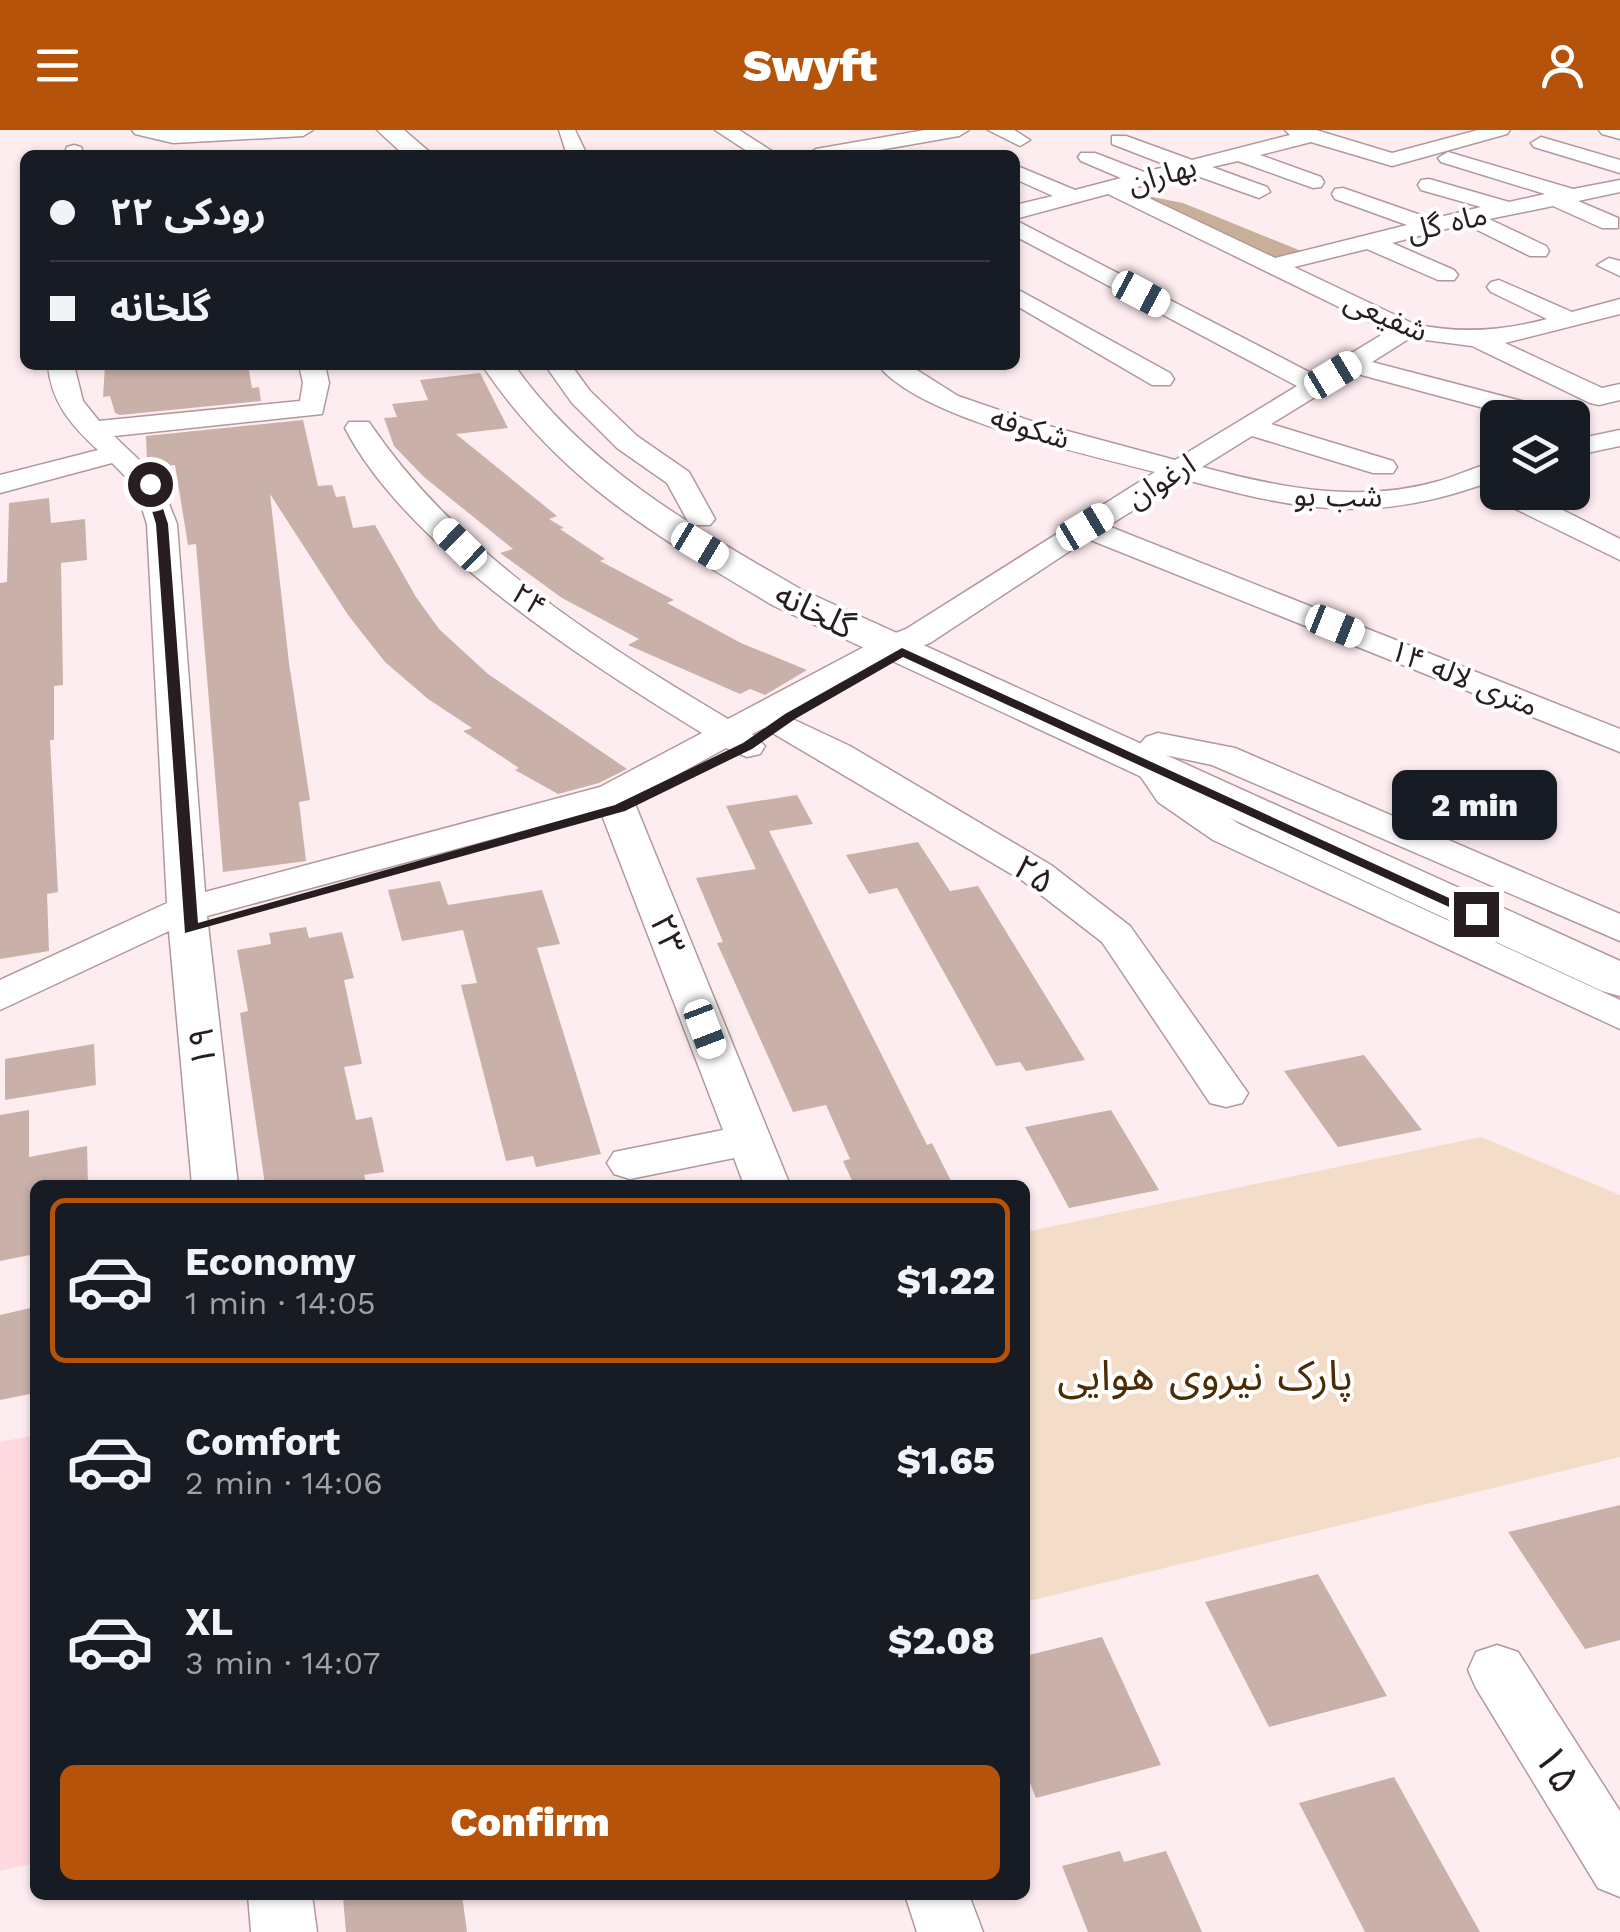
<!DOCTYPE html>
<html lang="en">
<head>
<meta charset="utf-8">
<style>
	body { margin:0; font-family:"Work Sans","Noto Sans Arabic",sans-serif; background:#20242c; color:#f1f3f6; height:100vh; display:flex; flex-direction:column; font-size:38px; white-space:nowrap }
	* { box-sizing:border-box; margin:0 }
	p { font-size:32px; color:#9ea1a6 }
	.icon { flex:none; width:55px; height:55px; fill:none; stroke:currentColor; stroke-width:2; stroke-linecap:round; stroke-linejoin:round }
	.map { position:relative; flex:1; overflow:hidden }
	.panel { position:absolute; left:30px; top:1050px; width:1000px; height:720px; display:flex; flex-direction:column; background:#171b24; border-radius:15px; box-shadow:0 2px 8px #0004 }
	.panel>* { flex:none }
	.guide { position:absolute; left:20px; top:20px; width:1000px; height:220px; border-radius:15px; box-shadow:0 2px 8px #0004; display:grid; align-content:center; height:220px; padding:0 30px; background:#171b24 }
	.buttons { position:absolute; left:1480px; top:270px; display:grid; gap:20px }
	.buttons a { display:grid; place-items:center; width:110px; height:110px; border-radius:15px; background:#171b24; box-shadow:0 2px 8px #0004; font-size:50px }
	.end { position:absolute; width:45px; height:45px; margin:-22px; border:12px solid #281e20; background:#fff; box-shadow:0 0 0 5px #fff }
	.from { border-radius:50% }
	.bubble { position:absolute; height:70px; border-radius:15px; background:#171b24; box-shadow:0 2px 8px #0004; font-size:32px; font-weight:800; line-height:70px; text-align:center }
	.car { position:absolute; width:30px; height:60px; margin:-30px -15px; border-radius:12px; box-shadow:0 0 8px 2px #0007; background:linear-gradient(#fff 24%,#345 0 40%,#fff 0 76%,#345 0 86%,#fff 0) }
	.guide b { display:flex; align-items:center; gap:35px; height:95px; font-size:38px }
	.guide b+b { border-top:2px solid #363941 }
	.guide i { width:25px; height:25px; background:#f1f3f6 }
	ul { padding:18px 0 0; list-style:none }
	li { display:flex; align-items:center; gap:30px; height:165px; margin:0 20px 15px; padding:0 10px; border:5px solid transparent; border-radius:15px }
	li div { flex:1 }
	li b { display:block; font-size:38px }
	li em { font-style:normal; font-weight:800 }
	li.active { border-color:#b45309 }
	li>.icon { width:90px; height:90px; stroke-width:1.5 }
	.cta { display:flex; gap:20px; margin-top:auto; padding:20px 30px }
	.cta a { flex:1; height:115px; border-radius:15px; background:#b45309; color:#fff; font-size:40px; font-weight:800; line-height:115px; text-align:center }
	header { display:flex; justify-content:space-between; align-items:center; height:130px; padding:0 30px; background:#b45309; color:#fff; font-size:45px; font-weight:800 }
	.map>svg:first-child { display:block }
</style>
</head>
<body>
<header><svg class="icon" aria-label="menu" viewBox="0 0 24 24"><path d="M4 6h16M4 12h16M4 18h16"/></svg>Swyft<svg class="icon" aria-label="person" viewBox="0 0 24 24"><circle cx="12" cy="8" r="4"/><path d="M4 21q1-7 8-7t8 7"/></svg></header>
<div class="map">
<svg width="1620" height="1802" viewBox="0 0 1620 1802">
	<rect width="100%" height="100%" fill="#feedf0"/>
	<path fill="#fedae0" d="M35 1305V1733L0 1741V1312Z"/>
	<path fill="#f3dcc8" d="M1481 1007 1620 1065V1327L1025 1472V1102Z"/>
	<path fill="#c7af9a" d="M1132 63 1183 73 1306 123 1274 129Z"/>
	<path fill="#c9b0a9" d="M105 235H248L252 258 259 257 261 271 120 285 115 283 110 266 103 267Z
		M480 243 508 298 456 304 557 386 549 389 564 398 560 399 605 429 600 431 674 470 667 473 741 513 807 540 765 565 750 559 740 564 628 515 639 509 562 468 500 423 513 419 424 347 394 316 384 288 397 287 392 274 428 270 420 250Z
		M303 290 318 356 332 355 336 367 345 366 353 398 375 395 416 467 439 499 488 544 627 639 599 653 558 664 515 640 519 638 463 601 472 598 428 569 385 532 348 485 270 364 289 533 310 670 299 672 306 731 223 742 196 414 188 415 175 335 159 337 158 329 147 330 146 306Z
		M49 368 51 393 85 389 87 430 61 433 63 555 54 556V610H50L58 762 47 764 49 821 0 829V453L7 452 9 373Z
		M797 665 813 694 769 701 927 1015 932 1013 953 1055H854L843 1031 850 1029 826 975 793 982 717 813 723 812 696 748 756 739 726 676Z
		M918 712 950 761 978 756 1085 930 1026 941 1020 932 996 936 897 758 869 764 846 725Z
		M440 751 448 775 542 760 560 814 537 818 601 1024 536 1037 533 1026 506 1031 461 855 477 853 463 800 402 811 388 760Z
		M306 797 309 808 342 802 354 848 344 850 362 934 344 937 356 990 372 987 384 1042 364 1045 367 1055H265L240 883 248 881 237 820 271 814 269 803Z
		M94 914 96 955 5 970V929Z
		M1364 925 1422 1000 1338 1017 1284 941Z
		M29 980V1027L87 1016 88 1055H35V1124L0 1131V985Z
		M1111 980 1159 1060 1069 1078 1025 997Z
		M35 1177V1263L0 1270V1185Z
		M1620 1375V1510L1585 1519 1508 1402Z
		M1318 1444 1387 1566 1269 1597 1205 1472Z
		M1102 1507 1161 1635 1036 1668 1025 1641V1526Z
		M1394 1647 1431 1714 1480 1802H1365L1299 1673Z
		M1120 1721 1124 1732 1166 1721 1202 1802H1088L1062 1736Z
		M357 1765H462L467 1802H346L343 1768Z"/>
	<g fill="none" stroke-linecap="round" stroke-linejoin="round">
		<g stroke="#b2989c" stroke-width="3">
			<path id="minor" d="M132 0H313L303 6 173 13 135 4Z
				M559 0H575L587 25H567Z
				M715 0H739L778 25H753Z
				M925 0H969L959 6 851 25H806L816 19Z
				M988 0H1014L1030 10 1020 16Z
				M1285 0H1316L1392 23 1478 0H1510L1507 4 1392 36 1311 12 1260 25 1321 47 1324 52 1321 57 1313 58 1238 31 1212 37 1267 57 1270 62 1259 68 1189 43 1130 59 1275 128 1407 95 1335 69 1332 64 1335 59 1343 58 1432 89 1481 77 1421 60 1418 55 1421 50 1429 49 1509 72 1545 64 1441 32 1438 28 1448 22 1573 59 1620 50V62L1578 71 1618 88V98H1602L1553 76 1489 89 1546 116 1549 121 1546 126H1530L1465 94 1392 113 1454 140 1458 145 1454 150H1438L1367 119 1294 137 1414 194C1459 204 1502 201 1547 189L1491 162 1487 157 1491 152 1499 150 1572 182 1620 169V184L1505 213 1602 258 1620 254V270L1599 275 1590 273 1472 216 1410 208 1372 232 1533 274 1536 280 1533 286 1521 288 1354 243 1271 294 1393 331 1397 337 1393 343H1373L1252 306 1202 337C1281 358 1359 374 1439 351 1459 345 1477 336 1498 331V349C1375 395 1305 382 1183 349L1108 396 1620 599V622L1088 409 930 513 901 524 786 586 850 616 1051 735 1130 796 1248 963 1242 973 1226 977 1210 973 1102 812 1023 751 764 598 752 604 765 616 760 624 747 627 726 618 633 669 790 1055H744L734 1028 630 1049 614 1044 607 1033 614 1022 723 1000 600 680 207 786 238 1055H192L169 801 0 880V850L167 773 147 394 135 356 112 333 0 363V345L98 320C72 296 51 273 48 235H74L83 271 99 291 300 271 303 253 299 235H325L329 253 322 284 114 306 159 349 177 394 205 762 600 657 702 603C589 534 406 417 345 298L349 292H369C456 422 595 510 728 589L877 510 906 499 1155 342C1087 324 920 289 878 235H909L958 266 1034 292 1175 330 1297 256 1015 106V90L1315 245 1388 201 1108 64 1015 89V75L1053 66 1015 49V35L1075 60 1121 48 1081 31 1078 27 1081 23H1095L1144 42 1169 36 1112 14V6H1126L1192 30 1290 5Z
				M1599 0H1620V9L1602 4Z
				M1541 7 1620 30V43L1534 17 1531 13Z
				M74 15 81 17 84 25H64L67 17Z
				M1609 128 1620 131V146L1597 135Z
				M1015 158 1170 243 1174 249 1170 255H1152L1015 175Z
				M545 235H571L590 261 637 306 689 342 715 389 710 395H690L667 353 617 318 572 273Z
				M1620 300V316L1572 326V310Z
				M1498 355V362H1527L1620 409V430L1493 368 1489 362Z
				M1158 603 1235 618 1620 784V811L1212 635 1146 621 1140 614 1146 607Z
				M1152 626 1165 629 1184 656 1239 694 1620 870V899L1213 710 1158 672 1134 637 1139 629Z
				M1497 1515 1518 1522 1620 1681V1767L1598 1758 1476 1558 1468 1540 1476 1522Z
				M248 1765H312L317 1802H251Z
				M905 1765H969L983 1802H917Z"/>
		</g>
		<g stroke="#b2989c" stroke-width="3">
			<path id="major" d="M377 0H404L433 25H404Z
				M482 235H514C587 338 695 398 802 460L1620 831V866L1602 861 774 476C656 406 560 351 482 235Z"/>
		</g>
		<use href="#minor" fill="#fff" fill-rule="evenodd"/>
		<use href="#major" fill="#fff" fill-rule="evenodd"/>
	</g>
	<path fill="#281e20" d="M150 351 155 354 168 394 198 793 615 675 743 613 785 584 902 518 1484 784 1471 787 903 527 795 589 752 619 625 681 185 803 156 394 144 354Z"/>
	<g text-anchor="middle" stroke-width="8" stroke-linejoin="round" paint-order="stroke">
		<g font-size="30" fill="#281e20" stroke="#fff">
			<text transform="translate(1162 45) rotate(-16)" y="10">بهاران</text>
			<text transform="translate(1447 93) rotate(-13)" y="10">ماه گل</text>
			<text transform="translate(1386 186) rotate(23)" y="10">شفیعی</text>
			<text transform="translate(1030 298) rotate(17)" y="10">شکوفه</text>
			<text transform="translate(1161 351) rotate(-32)" y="10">ارغوان</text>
			<text transform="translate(1338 366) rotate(1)" y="10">شب بو</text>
			<text transform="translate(529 470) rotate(36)" y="10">۲۴</text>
			<text transform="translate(1464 548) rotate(22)" y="10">۱۴ متری لاله</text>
		</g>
		<g font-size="35" fill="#281e20" stroke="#fff">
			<text transform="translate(815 480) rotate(27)" y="12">گلخانه</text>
			<text transform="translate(1034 744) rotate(34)" y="12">۲۵</text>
			<text transform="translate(668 804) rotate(69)" y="12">۲۳</text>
			<text transform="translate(202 917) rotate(-95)" y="12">۱۹</text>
		</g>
		<g font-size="42" fill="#4d2c04" stroke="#fff">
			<text x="1205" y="1260">پارک نیروی هوایی</text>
		</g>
		<g font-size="42" fill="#281e20" stroke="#fff">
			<text transform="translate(1558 1638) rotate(58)" y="15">۱۵</text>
		</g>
	</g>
</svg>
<div class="buttons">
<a><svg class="icon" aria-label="layers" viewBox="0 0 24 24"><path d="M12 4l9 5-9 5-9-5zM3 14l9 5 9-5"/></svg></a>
</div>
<i class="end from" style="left:150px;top:354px"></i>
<i class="end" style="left:1476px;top:784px"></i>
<div class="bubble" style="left:1392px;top:640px;width:165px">2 min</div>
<i class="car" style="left:1141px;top:164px;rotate:118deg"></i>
<i class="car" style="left:1333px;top:245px;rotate:59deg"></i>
<i class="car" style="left:1085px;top:397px;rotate:59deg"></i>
<i class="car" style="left:460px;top:415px;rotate:314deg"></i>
<i class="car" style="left:700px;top:416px;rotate:121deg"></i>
<i class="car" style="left:1335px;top:496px;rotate:112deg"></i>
<i class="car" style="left:705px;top:899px;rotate:159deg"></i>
<div class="guide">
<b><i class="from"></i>رودکی ۲۲</b>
<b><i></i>گلخانه</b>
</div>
<section class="panel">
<ul>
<li class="active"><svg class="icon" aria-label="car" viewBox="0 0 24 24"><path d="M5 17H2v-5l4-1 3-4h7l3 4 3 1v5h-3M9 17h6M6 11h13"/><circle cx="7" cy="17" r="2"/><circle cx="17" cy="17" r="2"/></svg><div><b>Economy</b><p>1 min · 14:05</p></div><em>$1.22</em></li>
<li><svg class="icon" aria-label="car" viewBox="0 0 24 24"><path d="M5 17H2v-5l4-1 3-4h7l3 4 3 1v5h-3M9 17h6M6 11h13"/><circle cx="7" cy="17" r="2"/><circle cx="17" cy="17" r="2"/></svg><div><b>Comfort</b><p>2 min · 14:06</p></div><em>$1.65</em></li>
<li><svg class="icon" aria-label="car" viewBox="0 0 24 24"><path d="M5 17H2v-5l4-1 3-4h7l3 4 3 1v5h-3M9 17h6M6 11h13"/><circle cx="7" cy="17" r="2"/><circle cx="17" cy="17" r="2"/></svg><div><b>XL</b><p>3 min · 14:07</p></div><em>$2.08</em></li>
</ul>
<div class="cta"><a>Confirm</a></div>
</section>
</div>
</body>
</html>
